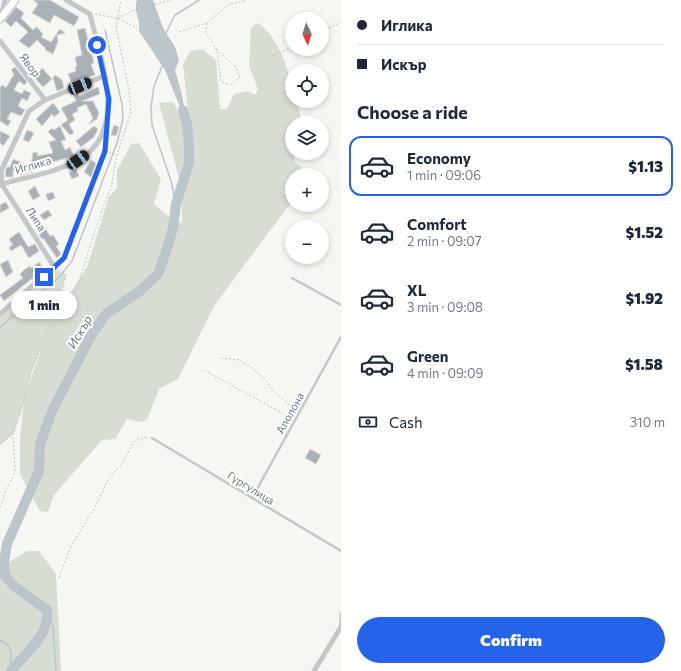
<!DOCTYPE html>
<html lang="en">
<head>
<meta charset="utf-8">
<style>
	body { margin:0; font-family:Commissioner,sans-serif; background:#f6f6f7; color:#1f2937; height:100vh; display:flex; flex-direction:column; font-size:15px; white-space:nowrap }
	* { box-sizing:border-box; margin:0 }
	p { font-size:13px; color:#747a83 }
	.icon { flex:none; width:22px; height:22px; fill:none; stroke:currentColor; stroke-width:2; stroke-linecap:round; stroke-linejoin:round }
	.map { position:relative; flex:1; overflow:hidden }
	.drawer { display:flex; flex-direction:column; background:#fff; width:340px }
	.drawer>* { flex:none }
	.hud { display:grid; align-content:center; height:88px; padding:0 16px; background:#fff }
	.needle { width:26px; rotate:176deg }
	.tools { position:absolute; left:285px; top:12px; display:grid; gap:8px }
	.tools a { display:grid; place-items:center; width:44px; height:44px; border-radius:50%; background:#fff; box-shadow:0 2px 6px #0003; font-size:20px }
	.end { position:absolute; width:18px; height:18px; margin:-9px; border:5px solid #2563eb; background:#fff; box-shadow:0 0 0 2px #fff }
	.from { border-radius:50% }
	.bubble { position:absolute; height:28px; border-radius:14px; background:#fff; box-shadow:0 2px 6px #0003; font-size:13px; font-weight:800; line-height:28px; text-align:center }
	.car { position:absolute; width:12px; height:24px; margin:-12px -6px; border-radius:5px; box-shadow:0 0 3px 1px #0007; background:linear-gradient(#222 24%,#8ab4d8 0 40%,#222 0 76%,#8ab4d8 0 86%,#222 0) }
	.hud b { display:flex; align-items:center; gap:14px; height:38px; font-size:15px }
	.hud b+b { border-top:1px solid #e0e1e3 }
	.hud i { width:10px; height:10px; background:#1f2937 }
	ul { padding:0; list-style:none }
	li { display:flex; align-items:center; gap:12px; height:60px; margin:0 8px 6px; padding:0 8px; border:2px solid transparent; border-radius:12px }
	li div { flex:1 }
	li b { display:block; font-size:15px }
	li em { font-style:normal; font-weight:800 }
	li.selected { border-color:#2563eb }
	li>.icon { width:36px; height:36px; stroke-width:1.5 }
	h2 { padding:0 16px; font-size:18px; line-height:48px }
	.pay { display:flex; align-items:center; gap:10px; height:44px; padding:0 16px; font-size:15px }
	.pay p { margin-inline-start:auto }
	.button { display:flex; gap:8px; margin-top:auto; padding:8px 16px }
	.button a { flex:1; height:46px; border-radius:24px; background:#2563eb; color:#fff; font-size:16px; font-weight:800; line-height:46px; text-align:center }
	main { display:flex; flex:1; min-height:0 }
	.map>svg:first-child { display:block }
</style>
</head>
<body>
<main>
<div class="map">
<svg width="341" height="671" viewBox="0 0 341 671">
	<rect width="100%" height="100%" fill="#f6f6f2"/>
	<path fill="#d7ddd3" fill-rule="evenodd" d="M258 23C280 38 292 76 292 101H297L300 113V123H292V153H296L294 161 304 169 303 175H292V201L214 306 178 379 159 389 147 420 139 422 127 419 115 439 102 440 54 495 48 512 40 511 20 474V438L24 403 13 434 0 445V314L55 268 66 275 51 323 87 267 109 196 117 189V170L131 144 139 143 161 179 154 204 177 224 182 221 181 186 159 103 173 102 184 122 189 121 183 65 190 51 202 49 216 60 220 109H227L234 94 248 91 255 95 258 89 249 66 251 28ZM47 333 26 392 31 372Z
		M27 551H39L56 574 61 671H0V568Z"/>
	<path fill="#bbc5ca" d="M137 0H153L163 28 175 47 179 60 175 70 182 95 187 124 165 70 139 31C141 18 133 13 137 0Z"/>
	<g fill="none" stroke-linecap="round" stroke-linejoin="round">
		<path stroke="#bbc5ca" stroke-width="1.5" d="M165 35 175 15 199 0
			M163 64 154 86 151 107 152 125 171 181 176 204
			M0 327 60 276 72 261 117 143 123 119 122 104 105 30
			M47 610 53 625 56 671
			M0 640 8 645 11 653 10 671"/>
		<path stroke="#bbc5ca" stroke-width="10" d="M11 671C26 652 50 636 47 610L14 586 5 576 4 562 7 544 39 471 40 444 53 409 92 334 106 314 140 291 158 274 167 249 173 228 176 204 189 163V145L187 124 183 110"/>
	</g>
	<path fill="#a9b1b7" stroke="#d7d7d5" d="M33 0H50L79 17 74 26 54 15 50 23 32 13 38 4Z
		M16 7 24 13 21 18 33 30 37 27 43 34 41 37 51 42 60 29 65 33 57 35 58 42 53 54 45 50 46 49 37 40 29 48 19 41 28 32 16 21 11 27 5 21Z
		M85 28 94 63 91 64 95 75 71 82 68 74 76 71 75 67 77 66 75 57 82 55 77 30Z
		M15 67 27 82 24 85 19 81 14 90 22 94 24 90 31 93 27 101 22 98 18 106 25 110 21 116 11 112 7 119 11 121 8 126 0 121V87L3 85 6 88 14 74 11 70Z
		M42 68 52 79 43 87 35 78Z
		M55 75 62 80 64 88 57 91 53 78Z
		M98 87 100 94 82 101H93L99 113 97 119 89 124 93 118 86 104 77 108 78 111 72 114 75 120 69 124 74 133 70 135 61 125 68 120 61 108 76 101 73 93 77 91 79 96Z
		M53 103 60 112 54 117 52 114 42 126 36 119Z
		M114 125 119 127 116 136 111 135Z
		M60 126 66 140 61 141 65 150 70 147 74 156 46 164 45 163H36V166H31L33 152 38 153 37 156 53 153 49 142 56 140 48 132 52 128 54 130Z
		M94 126 98 129 94 137 81 147 76 141Z
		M27 130 34 133 29 142 23 140Z
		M0 131 10 136 3 146 0 143Z
		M13 159 32 167 33 172 21 175 13 170V177H6L5 172 7 167H10Z
		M91 160 96 163 91 177 84 172Z
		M76 169 79 176 72 179 69 173Z
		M35 186 40 196 33 200 28 191Z
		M53 192 55 198 48 201 46 194Z
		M6 202 9 208 0 213V205Z
		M48 210 52 215 44 220 40 215Z
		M43 225 50 236 53 235 59 244 56 246 61 254 57 258 43 238 42 239 39 235 41 234 37 228Z
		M19 232 28 247 35 244 39 251 29 258 21 245 11 251 9 247 13 245 9 239Z
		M8 260 13 272 6 277 0 264Z
		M39 262 44 269 4 301 0 295 23 278 20 274 24 270 30 266 31 268Z
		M310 449 321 455 316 464 305 458Z"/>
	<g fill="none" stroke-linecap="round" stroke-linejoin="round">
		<g stroke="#b5babf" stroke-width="9">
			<path id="secondary" d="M0 19 15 0"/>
		</g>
		<path stroke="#bdbfc1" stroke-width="1" stroke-dasharray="2 2" stroke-linecap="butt" d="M95 14 117 18 137 28
			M118 18 132 11 172 0
			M207 23 206 33 217 50 221 82 231 85 240 77 236 67 217 50
			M179 32 207 23 228 5 246 0
			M322 32 341 22
			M272 56 292 47
			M109 152 117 155
			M57 309C68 304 72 299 77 287L105 201 111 188 117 155 131 112 129 89 116 27 121 0
			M221 358 239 360 252 368 265 379 274 392 296 410
			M204 370 291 418
			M0 444 12 434
			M0 508 6 490 15 472 13 434 19 418 31 372 57 309 66 275 60 269
			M59 578 70 548 94 509 109 478 121 465 135 441 147 437"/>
		<path stroke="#c3c7ca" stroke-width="2.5" d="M292 278 341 305
			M152 438 341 551
			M254 499 257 489 341 337
			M340 628 341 613"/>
		<path stroke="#c3c7ca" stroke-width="5" d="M1 16 5 0
			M0 41 45 100
			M1 183 55 268
			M2 184C26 177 55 173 78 160 130 132 100 58 90 14L66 0
			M0 185 2 184 1 171 29 111 45 100 104 76
			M0 314 64 258 105 151 107 124
			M314 671 341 627"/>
		<use href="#secondary" stroke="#fff" stroke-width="7"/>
	</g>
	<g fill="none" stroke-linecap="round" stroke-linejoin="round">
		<path stroke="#2563eb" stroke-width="5" d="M44 277 64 258 105 151 109 99 97 45"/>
	</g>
	<g text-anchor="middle" stroke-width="4" stroke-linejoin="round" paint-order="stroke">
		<g font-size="11" fill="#647584" stroke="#fff">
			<text transform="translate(30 65) rotate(53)" y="4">Явор</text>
			<text transform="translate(33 165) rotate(-16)" y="4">Иглика</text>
			<text transform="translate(36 219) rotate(57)" y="4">Липа</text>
			<text transform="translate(290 413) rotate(-61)" y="4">Аполона</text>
			<text transform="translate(251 488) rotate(32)" y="4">Гургулица</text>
		</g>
		<g font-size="12" font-style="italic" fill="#607781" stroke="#fff">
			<text transform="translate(80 332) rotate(-59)" y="4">Искър</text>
		</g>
	</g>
</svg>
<div class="tools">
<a><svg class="needle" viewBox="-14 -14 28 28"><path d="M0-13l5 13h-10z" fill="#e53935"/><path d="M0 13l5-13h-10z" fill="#747a83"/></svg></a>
<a><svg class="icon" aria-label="locate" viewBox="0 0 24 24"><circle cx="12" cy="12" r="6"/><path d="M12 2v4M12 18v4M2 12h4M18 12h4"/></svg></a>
<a><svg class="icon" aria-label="layers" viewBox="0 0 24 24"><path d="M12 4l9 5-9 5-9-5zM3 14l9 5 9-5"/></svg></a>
<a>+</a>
<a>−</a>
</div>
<i class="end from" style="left:97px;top:45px"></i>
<i class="end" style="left:44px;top:277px"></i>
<div class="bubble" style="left:11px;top:291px;width:66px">1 min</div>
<i class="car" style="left:80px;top:86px;rotate:68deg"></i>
<i class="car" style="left:78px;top:160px;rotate:55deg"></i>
</div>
<section class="drawer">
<div class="hud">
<b><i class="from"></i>Иглика</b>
<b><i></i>Искър</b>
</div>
<h2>Choose a ride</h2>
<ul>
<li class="selected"><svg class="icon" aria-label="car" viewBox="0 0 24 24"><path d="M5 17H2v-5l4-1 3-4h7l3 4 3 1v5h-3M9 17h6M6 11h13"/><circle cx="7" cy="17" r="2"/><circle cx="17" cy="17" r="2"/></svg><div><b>Economy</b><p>1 min · 09:06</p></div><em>$1.13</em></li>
<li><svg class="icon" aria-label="car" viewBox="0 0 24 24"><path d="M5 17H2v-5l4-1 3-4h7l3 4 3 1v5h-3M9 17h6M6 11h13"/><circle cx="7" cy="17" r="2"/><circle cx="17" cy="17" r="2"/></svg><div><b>Comfort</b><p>2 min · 09:07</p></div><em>$1.52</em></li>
<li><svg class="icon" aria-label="car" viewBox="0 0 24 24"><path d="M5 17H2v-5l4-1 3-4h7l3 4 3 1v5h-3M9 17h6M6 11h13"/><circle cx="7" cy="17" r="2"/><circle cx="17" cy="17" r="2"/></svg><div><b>XL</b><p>3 min · 09:08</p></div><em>$1.92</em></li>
<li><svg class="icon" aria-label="car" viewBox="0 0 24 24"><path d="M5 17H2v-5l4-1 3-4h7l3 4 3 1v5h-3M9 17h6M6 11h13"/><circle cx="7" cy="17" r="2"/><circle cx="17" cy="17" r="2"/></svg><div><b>Green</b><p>4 min · 09:09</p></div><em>$1.58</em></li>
</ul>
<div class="pay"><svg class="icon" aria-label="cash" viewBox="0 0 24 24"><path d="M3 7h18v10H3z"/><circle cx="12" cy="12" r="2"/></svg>Cash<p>310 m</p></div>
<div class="button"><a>Confirm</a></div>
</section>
</main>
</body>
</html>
